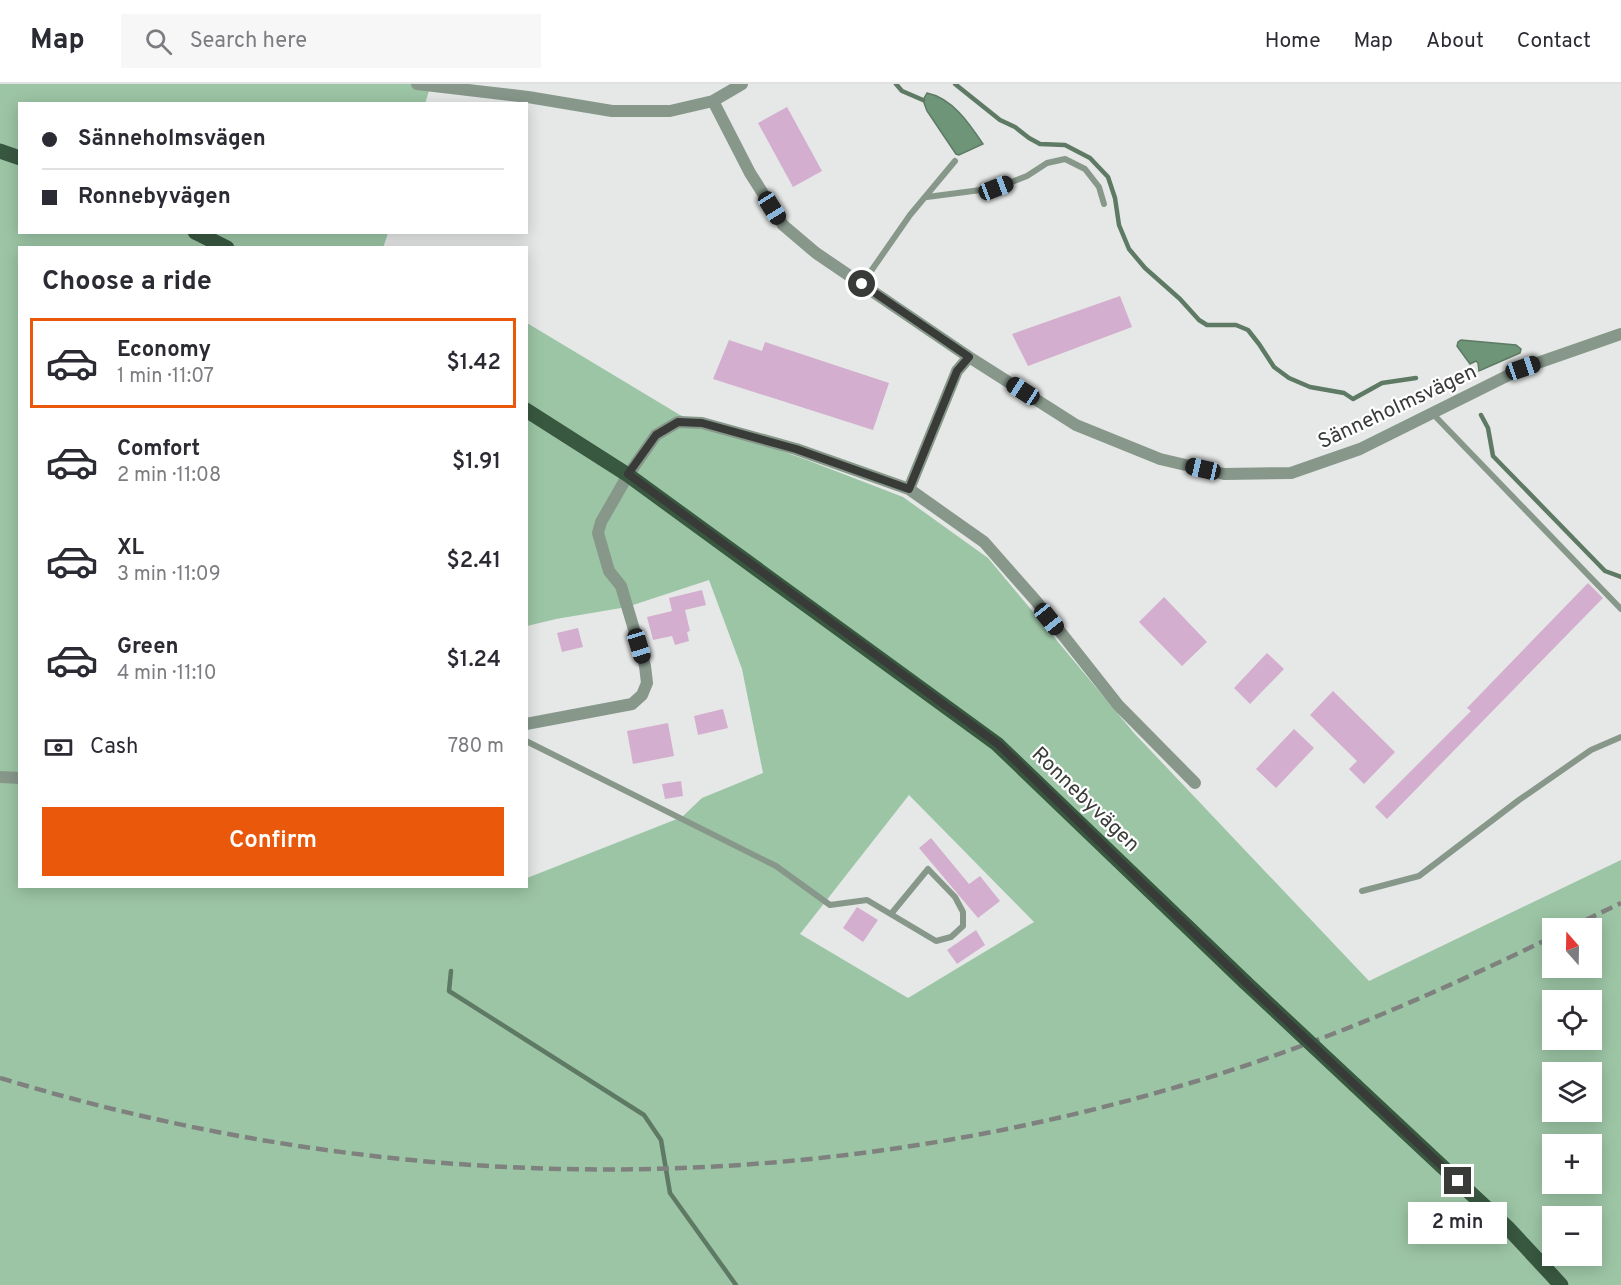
<!DOCTYPE html>
<html lang="en">
<head>
<meta charset="utf-8">
<style>
	body { margin:0; font-family:Overpass,sans-serif; background:#f7f7f7; color:#2b2b33; height:100vh; display:flex; flex-direction:column; font-size:22px; white-space:nowrap }
	* { box-sizing:border-box; margin:0 }
	p { font-size:20px; color:#7c7c81 }
	.icon { flex:none; width:33px; height:33px; fill:none; stroke:currentColor; stroke-width:2; stroke-linecap:round; stroke-linejoin:round }
	.map { position:relative; flex:1; overflow:hidden }
	.drawer { position:absolute; left:18px; top:162px; width:510px; height:642px; display:flex; flex-direction:column; background:#fff; border-radius:0px; box-shadow:0 3px 15px #0003 }
	.drawer>* { flex:none }
	.hud { position:absolute; left:18px; top:18px; width:510px; height:132px; border-radius:0px; box-shadow:0 3px 15px #0003; display:grid; align-content:center; height:132px; padding:0 24px; background:#fff }
	.needle { width:39px; rotate:340deg }
	.controls { position:absolute; left:1542px; top:834px; display:grid; gap:12px }
	.controls a { display:grid; place-items:center; width:60px; height:60px; border-radius:0px; background:#fff; box-shadow:0 3px 15px #0003; font-size:30px }
	.end { position:absolute; width:27px; height:27px; margin:-14px; border:8px solid #393b39; background:#fff; box-shadow:0 0 0 3px #fff }
	.from { border-radius:50% }
	.bubble { position:absolute; height:42px; border-radius:0px; background:#fff; box-shadow:0 3px 15px #0003; font-size:20px; font-weight:600; line-height:42px; text-align:center }
	.car { position:absolute; width:18px; height:36px; margin:-18px -9px; border-radius:8px; box-shadow:0 0 4px 2px #0007; background:linear-gradient(#222 24%,#8ab4d8 0 40%,#222 0 76%,#8ab4d8 0 86%,#222 0) }
	.hud b { display:flex; align-items:center; gap:21px; height:57px; font-size:22px }
	.hud b+b { border-top:2px solid #e1e1e2 }
	.hud i { width:15px; height:15px; background:#2b2b33 }
	ul { padding:0; list-style:none }
	li { display:flex; align-items:center; gap:18px; height:90px; margin:0 12px 9px; padding:0 12px; border:3px solid transparent; border-radius:0px }
	li div { flex:1 }
	li b { display:block; font-size:22px }
	li em { font-style:normal; font-weight:600 }
	li.on { border-color:#ea580c }
	li>.icon { width:54px; height:54px; stroke-width:1.5 }
	h2 { padding:0 24px; font-size:27px; line-height:72px }
	.pay { display:flex; align-items:center; gap:15px; height:66px; padding:0 24px; font-size:22px }
	.pay p { margin-inline-start:auto }
	.primary-button { display:flex; gap:12px; margin-top:auto; padding:12px 24px }
	.primary-button a { flex:1; height:69px; border-radius:0px; background:#ea580c; color:#fff; font-size:24px; font-weight:600; line-height:69px; text-align:center }
	header { display:flex; align-items:center; gap:36px; box-sizing:border-box; height:84px; padding:0 30px; background:#fff; border-bottom:2px solid #e1e1e2 }
	header strong { font-size:28px }
	nav { display:flex; gap:33px; margin-inline-start:auto; font-size:21px }
	.search { width:420px; height:54px; background:#f7f7f7; display:flex; align-items:center; gap:15px; box-sizing:border-box; padding:0 21px; border-radius:0px; color:#7c7c81; font-size:22px }
	.map>svg:first-child { display:block }
</style>
</head>
<body>
<header>
<strong>Map</strong>
<div class="search"><svg class="icon" aria-label="search" viewBox="0 0 24 24"><circle cx="10" cy="10" r="6"/><path d="M15 15l6 6"/></svg>Search here</div>
<nav><a>Home</a><a>Map</a><a>About</a><a>Contact</a></nav>
</header>
<div class="map">
<svg width="1621" height="1201" viewBox="0 0 1621 1201">
	<rect width="100%" height="100%" fill="#e5e8e6"/>
	<path fill="#9cc5a5" fill-rule="evenodd" d="M0 0H431L425 20H20V148L388 149 383 164H20V802H526L527 794 682 733 702 714 763 689 742 585 709 496 627 523 556 535 527 542V239L680 331 807 376 903 413 988 474 1134 649 1369 897 1621 776V1201H0ZM909 711 1034 838 908 914 800 850ZM1552 844H1592V884H1552ZM1552 916H1592V956H1552ZM1552 988H1592V1028H1552ZM1552 1060H1592V1100H1552ZM1552 1132H1592V1172H1552Z"/>
	<path fill="#6e9577" stroke="#5e7a64" stroke-width="1.5" d="M927 9C952 14 969 39 983 60L959 71 956 70 927 27 923 16Z
		M1461 256 1516 261 1521 265 1520 269 1479 287 1478 279 1476 277 1470 280 1457 262 1458 258Z"/>
	<g fill="none" stroke-linecap="round" stroke-linejoin="round">
		<path stroke="#5e7a64" stroke-width="4.5" d="M896 0 902 7 923 16
			M955 0 1000 36 1015 43 1029 54 1040 60 1065 61 1090 74 1108 93 1115 114 1119 141 1129 165 1145 184 1180 215 1199 236 1207 241H1236L1248 246 1259 260 1274 283 1289 294 1310 303 1344 309 1353 315 1382 299 1416 294
			M1481 331 1488 344 1493 372 1605 487 1621 493
			M451 887 449 907 644 1031 661 1056 670 1109 736 1201"/>
	</g>
	<path fill="#d4aece" d="M787 23 822 87 793 103 758 39Z
		M1120 212 1132 243 1028 282 1012 250Z
		M729 256 762 267 765 258 889 299 873 346 713 295Z
		M1588 499 1603 514 1387 735 1375 723 1471 627 1467 624Z
		M702 506 706 521 685 526 690 547 687 548 689 557 675 561 672 552 653 556 647 533 672 527 669 514Z
		M1164 513 1207 558 1182 582 1139 538Z
		M578 544 583 563 562 568 557 549Z
		M1267 569 1284 585 1250 620 1234 604Z
		M1333 607 1395 668 1364 700 1349 685 1357 677 1310 631Z
		M723 625 728 644 698 651 694 632Z
		M668 639 674 672 633 680 627 647Z
		M1294 645 1314 664 1276 704 1256 685Z
		M681 697 683 712 665 715 662 700Z
		M931 754 969 800 980 792 1000 817 978 834 919 764Z
		M857 823 878 836 863 858 843 844Z
		M976 846 985 861 957 880 947 866Z"/>
	<g fill="none" stroke-linecap="round" stroke-linejoin="round">
		<path stroke="#87988b" stroke-width="6" d="M927 113 996 104 1027 92 1047 79 1065 75 1085 85 1099 103 1104 120
			M862 200 910 131 955 77
			M1433 330 1621 525
			M526 657 776 782 830 821 867 816 936 857 951 853 963 842V828L955 813 928 785 891 830
			M1362 807 1419 792 1519 716 1591 666 1621 653"/>
		<path stroke="#87988b" stroke-width="12" d="M417 0 528 13 612 27H670L713 17 742 0
			M713 17 750 89 783 141 816 169 969 273 1076 341 1160 375 1224 390 1291 389 1360 365 1523 284 1621 250
			M909 405 957 287 969 273
			M526 640 632 620 642 611 647 599 645 582 621 502 609 487 598 449 601 438 628 391 656 351 678 338 702 339 796 365 909 405 984 458 1036 517 1118 621 1195 699
			M0 693 20 694"/>
		<path stroke="#395840" stroke-width="15" d="M0 67 20 74
			M195 148 227 164
			M526 326 628 391 997 660 1245 898
			M1355 1001 1509 1145 1561 1201"/>
		<path stroke="#7f817f" stroke-width="4.5" stroke-dasharray="12 6" stroke-linecap="butt" d="M1569 844 1621 819
			M0 994C389 1112 789 1117 1180 1002 1308 965 1433 911 1552 853"/>
		<path stroke="#395840" stroke-width="15" d="M1245 898 1355 1001"/>
	</g>
	<g fill="none" stroke-linecap="round" stroke-linejoin="round">
		<path stroke="#393b39" stroke-width="8" d="M862 200 969 273 957 287 909 405 796 365 702 339 678 338 656 351 628 390 998 660 1245 898 1458 1097"/>
	</g>
	<g text-anchor="middle" stroke-width="4.5" stroke-linejoin="round" paint-order="stroke">
		<g font-size="21" fill="#393b39" stroke="#fff">
			<text transform="translate(1397 322) rotate(-25)" y="7">Sänneholmsvägen</text>
			<text transform="translate(1086 715) rotate(44)" y="7">Ronnebyvägen</text>
		</g>
	</g>
</svg>
<div class="controls">
<a><svg class="needle" viewBox="-14 -14 28 28"><path d="M0-13l5 13h-10z" fill="#e53935"/><path d="M0 13l5-13h-10z" fill="#7c7c81"/></svg></a>
<a><svg class="icon" aria-label="locate" viewBox="0 0 24 24"><circle cx="12" cy="12" r="6"/><path d="M12 2v4M12 18v4M2 12h4M18 12h4"/></svg></a>
<a><svg class="icon" aria-label="layers" viewBox="0 0 24 24"><path d="M12 4l9 5-9 5-9-5zM3 14l9 5 9-5"/></svg></a>
<a>+</a>
<a>−</a>
</div>
<i class="end from" style="left:862px;top:200px"></i>
<i class="end" style="left:1458px;top:1097px"></i>
<div class="bubble" style="left:1408px;top:1118px;width:99px">2 min</div>
<i class="car" style="left:996px;top:104px;rotate:69deg"></i>
<i class="car" style="left:772px;top:124px;rotate:148deg"></i>
<i class="car" style="left:1523px;top:284px;rotate:71deg"></i>
<i class="car" style="left:1023px;top:307px;rotate:303deg"></i>
<i class="car" style="left:1203px;top:385px;rotate:283deg"></i>
<i class="car" style="left:1049px;top:535px;rotate:141deg"></i>
<i class="car" style="left:639px;top:562px;rotate:163deg"></i>
<div class="hud">
<b><i class="from"></i>Sänneholmsvägen</b>
<b><i></i>Ronnebyvägen</b>
</div>
<section class="drawer">
<h2>Choose a ride</h2>
<ul>
<li class="on"><svg class="icon" aria-label="car" viewBox="0 0 24 24"><path d="M5 17H2v-5l4-1 3-4h7l3 4 3 1v5h-3M9 17h6M6 11h13"/><circle cx="7" cy="17" r="2"/><circle cx="17" cy="17" r="2"/></svg><div><b>Economy</b><p>1 min · 11:07</p></div><em>$1.42</em></li>
<li><svg class="icon" aria-label="car" viewBox="0 0 24 24"><path d="M5 17H2v-5l4-1 3-4h7l3 4 3 1v5h-3M9 17h6M6 11h13"/><circle cx="7" cy="17" r="2"/><circle cx="17" cy="17" r="2"/></svg><div><b>Comfort</b><p>2 min · 11:08</p></div><em>$1.91</em></li>
<li><svg class="icon" aria-label="car" viewBox="0 0 24 24"><path d="M5 17H2v-5l4-1 3-4h7l3 4 3 1v5h-3M9 17h6M6 11h13"/><circle cx="7" cy="17" r="2"/><circle cx="17" cy="17" r="2"/></svg><div><b>XL</b><p>3 min · 11:09</p></div><em>$2.41</em></li>
<li><svg class="icon" aria-label="car" viewBox="0 0 24 24"><path d="M5 17H2v-5l4-1 3-4h7l3 4 3 1v5h-3M9 17h6M6 11h13"/><circle cx="7" cy="17" r="2"/><circle cx="17" cy="17" r="2"/></svg><div><b>Green</b><p>4 min · 11:10</p></div><em>$1.24</em></li>
</ul>
<div class="pay"><svg class="icon" aria-label="cash" viewBox="0 0 24 24"><path d="M3 7h18v10H3z"/><circle cx="12" cy="12" r="2"/></svg>Cash<p>780 m</p></div>
<div class="primary-button"><a>Confirm</a></div>
</section>
</div>
</body>
</html>
